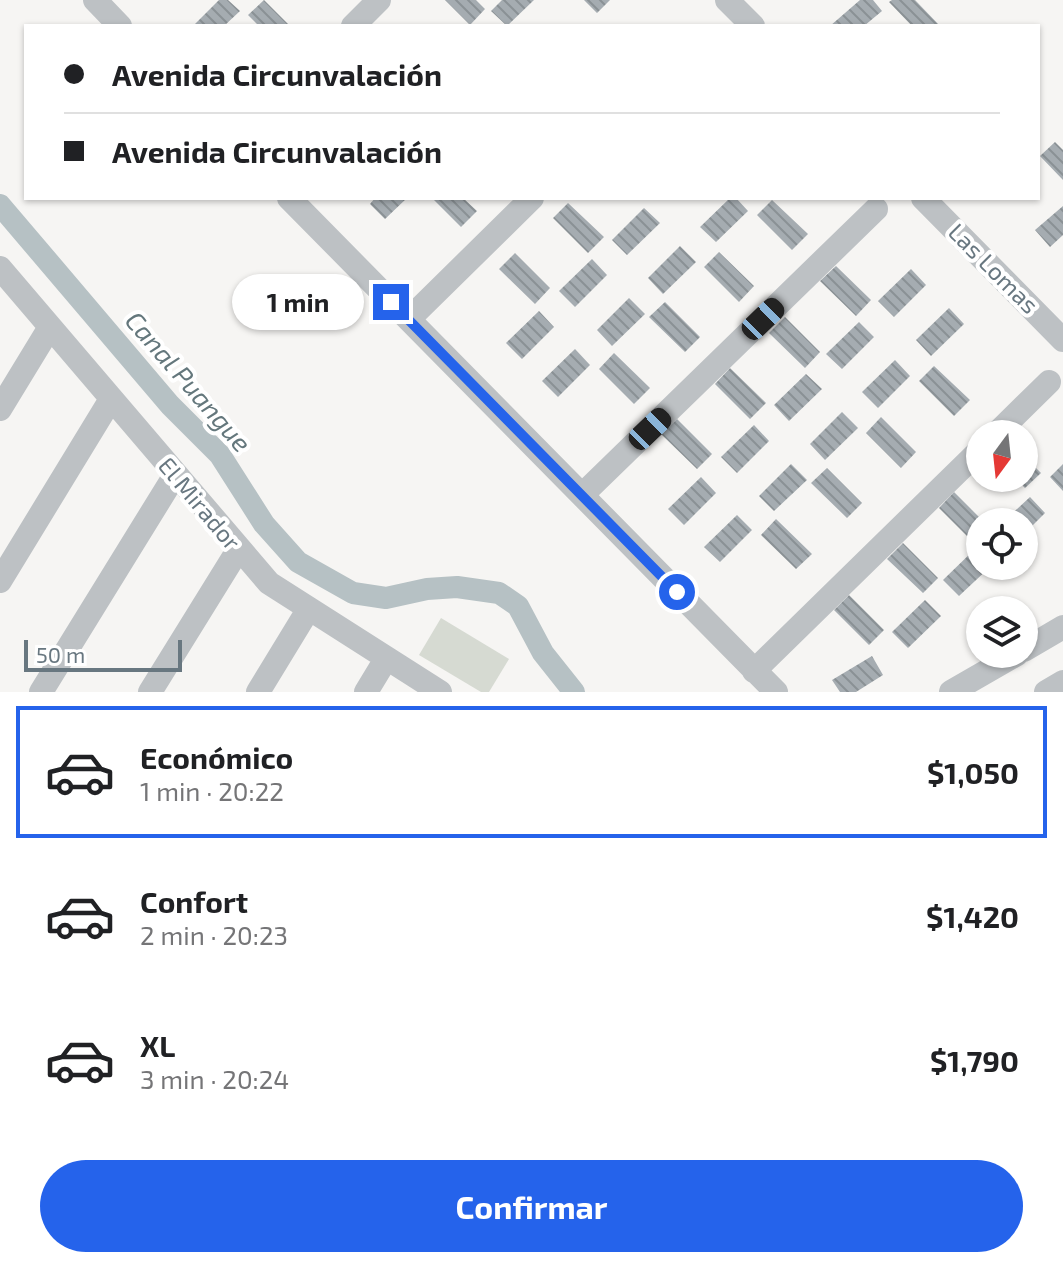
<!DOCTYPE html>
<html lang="es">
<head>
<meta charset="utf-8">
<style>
	body { margin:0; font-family:"Exo 2",sans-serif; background:#f6f6f6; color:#202124; height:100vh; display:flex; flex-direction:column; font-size:30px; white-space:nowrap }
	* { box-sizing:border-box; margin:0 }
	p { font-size:26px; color:#757577 }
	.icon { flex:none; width:44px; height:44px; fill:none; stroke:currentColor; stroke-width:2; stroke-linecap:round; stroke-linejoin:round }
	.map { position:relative; height:692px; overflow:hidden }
	.side { display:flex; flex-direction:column; background:#fff; flex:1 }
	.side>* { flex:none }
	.top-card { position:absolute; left:24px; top:24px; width:1016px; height:176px; border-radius:0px; box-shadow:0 2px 6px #0004; display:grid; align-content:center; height:176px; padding:0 40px; background:#fff }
	.needle { width:52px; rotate:195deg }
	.tools { position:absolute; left:966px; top:420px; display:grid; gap:16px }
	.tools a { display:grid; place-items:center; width:72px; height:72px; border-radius:50%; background:#fff; box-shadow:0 2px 6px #0004; font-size:40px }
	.scale { position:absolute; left:24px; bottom:20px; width:158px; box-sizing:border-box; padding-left:8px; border:4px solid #687780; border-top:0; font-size:22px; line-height:28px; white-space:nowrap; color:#687780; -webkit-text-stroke:6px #fff; paint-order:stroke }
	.end { position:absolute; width:36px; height:36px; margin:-18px; border:10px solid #2563eb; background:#fff; box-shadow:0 0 0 4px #fff }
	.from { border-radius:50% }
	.bubble { position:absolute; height:56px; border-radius:28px; background:#fff; box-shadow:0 2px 6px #0004; font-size:26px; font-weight:700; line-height:56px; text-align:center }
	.car { position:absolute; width:24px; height:48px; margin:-24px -12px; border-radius:10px; box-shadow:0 0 6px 2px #0007; background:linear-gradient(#222 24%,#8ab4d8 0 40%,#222 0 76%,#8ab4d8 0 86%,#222 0) }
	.top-card b { display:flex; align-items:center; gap:28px; height:76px; font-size:30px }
	.top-card b+b { border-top:2px solid #e0e0e0 }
	.top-card i { width:20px; height:20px; background:#202124 }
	ul { padding:14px 0 0; list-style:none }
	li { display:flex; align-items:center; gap:24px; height:132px; margin:0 16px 12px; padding:0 24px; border:4px solid transparent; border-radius:0px }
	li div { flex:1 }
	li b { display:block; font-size:30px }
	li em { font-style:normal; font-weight:700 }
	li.active { border-color:#2563eb }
	li>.icon { width:72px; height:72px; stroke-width:1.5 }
	.primary-button { display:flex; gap:16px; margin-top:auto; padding:16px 40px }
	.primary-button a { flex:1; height:92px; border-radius:48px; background:#2563eb; color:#fff; font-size:32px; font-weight:700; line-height:92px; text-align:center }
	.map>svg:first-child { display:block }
</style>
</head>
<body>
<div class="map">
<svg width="1063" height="692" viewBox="0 0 1063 692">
	<defs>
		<pattern id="building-back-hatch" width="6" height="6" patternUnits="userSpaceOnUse" patternTransform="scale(2)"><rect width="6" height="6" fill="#a5acb1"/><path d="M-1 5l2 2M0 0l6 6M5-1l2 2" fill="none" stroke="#8a9195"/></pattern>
	</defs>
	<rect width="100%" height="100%" fill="#f6f5f3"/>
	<path fill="#d6dad2" d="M441 618 509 659 489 692H481L419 655Z"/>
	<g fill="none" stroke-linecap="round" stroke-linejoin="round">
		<path stroke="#b6c1c4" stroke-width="22" d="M0 205 170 405 220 455 264 524 298 562 353 593 386 598 427 589 457 587 499 593 518 606 543 653 574 692"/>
	</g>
	<path fill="url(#building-back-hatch)" d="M219 0H228L240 11 224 26H193Z
		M264 0 290 26H259L248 15Z
		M445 0H476L485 9 470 25Z
		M502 0H534L507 26 491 11Z
		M584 0H610L597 13Z
		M860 0H873L882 11 864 26H830Z
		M892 0H915L940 26H912L889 2Z
		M1055 142 1063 150V180L1040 156Z
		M375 198H407L385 219 370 204Z
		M432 198H463L477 211 461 227Z
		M730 198H736L748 211 716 242 700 227Z
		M772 200 808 234 792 250 757 215Z
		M568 203 604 237 588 253 553 218Z
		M1063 206V235L1050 247 1035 230Z
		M644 208 660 223 627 255 612 240Z
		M680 246 696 262 663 294 648 278Z
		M719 252 754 286 739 302 704 267Z
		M515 253 550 288 535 304 499 269Z
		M592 259 607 275 575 307 559 291Z
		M836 266 871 300 856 316 820 281Z
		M911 269 926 285 894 317 878 301Z
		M629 298 645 314 612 346 597 330Z
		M665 302 700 337 685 352 649 317Z
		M949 308 964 324 931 356 916 340Z
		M539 311 554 327 522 359 506 343Z
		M785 317 820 352 805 368 769 333Z
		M859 322 874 337 842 369 826 354Z
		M575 349 590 365 558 397 542 381Z
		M614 353 650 388 634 404 599 369Z
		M895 360 910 376 878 408 862 392Z
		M934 366 970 400 954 416 919 381Z
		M730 368 766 403 750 419 715 384Z
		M806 374 822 389 789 421 774 405Z
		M842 412 858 428 825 460 810 444Z
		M881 417 916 452 901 468 866 433Z
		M677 419 712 454 697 469 661 434Z
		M754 425 769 441 737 473 721 457Z
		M1024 456 1041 473 1025 488 1015 478H1024Z
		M791 464 807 480 774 511 759 496Z
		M1063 464V491L1050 477Z
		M827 468 862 503 847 518 811 483Z
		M701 477 716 493 684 525 668 509Z
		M954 492 984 522H980V537L974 543 939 508Z
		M1030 497 1045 513 1024 534V522H1003Z
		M737 515 752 530 720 562 704 547Z
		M776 519 812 554 796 569 761 535Z
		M903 543 938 578 923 593 887 559Z
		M976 548 980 552V566H991L959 596 943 580Z
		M849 595 884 630 869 645 834 610Z
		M925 600 941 616 908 648 892 632Z
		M872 656 883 675 856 692H840L832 680Z"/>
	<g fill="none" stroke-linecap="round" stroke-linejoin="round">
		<path stroke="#bdc1c4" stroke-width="24" d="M95 0 120 26
			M727 0 753 26
			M353 26 379 0
			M289 198 776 692
			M923 198 1063 340
			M0 268 269 583 440 692
			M409 319 532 198
			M0 409 50 327
			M996 434 1049 382
			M582 495 876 209
			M0 581 111 399
			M1024 650 1063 627
			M754 671 980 450
			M41 692 175 475
			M150 692 238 550
			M258 692 308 610
			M366 692 386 659
			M951 692 1017 654
			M1046 692 1063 682"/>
	</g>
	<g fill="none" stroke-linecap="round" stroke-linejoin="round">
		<path stroke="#2563eb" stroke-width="10" d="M391 302 677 592"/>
	</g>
	<g text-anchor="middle" stroke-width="8" stroke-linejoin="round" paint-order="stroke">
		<g font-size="24" fill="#687780" stroke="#fff">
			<text transform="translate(993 269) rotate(45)" y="8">Las Lomas</text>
			<text transform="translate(199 504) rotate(50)" y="8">El Mirador</text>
		</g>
		<g font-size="26" font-style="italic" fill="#64777c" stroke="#fff">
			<text transform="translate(188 382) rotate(49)" y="9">Canal Puangue</text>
		</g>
	</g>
</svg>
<div class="tools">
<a><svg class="needle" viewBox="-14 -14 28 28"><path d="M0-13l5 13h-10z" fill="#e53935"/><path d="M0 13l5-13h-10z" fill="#757577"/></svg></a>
<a><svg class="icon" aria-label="locate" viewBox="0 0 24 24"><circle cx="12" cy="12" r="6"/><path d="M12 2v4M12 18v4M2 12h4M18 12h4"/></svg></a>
<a><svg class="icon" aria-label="layers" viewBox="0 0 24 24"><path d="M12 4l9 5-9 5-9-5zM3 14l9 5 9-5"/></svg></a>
</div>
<div class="scale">50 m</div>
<i class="end from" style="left:677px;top:592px"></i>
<i class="end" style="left:391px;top:302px"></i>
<div class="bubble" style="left:232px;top:274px;width:132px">1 min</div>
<i class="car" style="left:763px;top:319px;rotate:46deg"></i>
<i class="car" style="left:650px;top:429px;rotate:46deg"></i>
<div class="top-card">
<b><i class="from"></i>Avenida Circunvalación</b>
<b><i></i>Avenida Circunvalación</b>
</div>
</div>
<section class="side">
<ul>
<li class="active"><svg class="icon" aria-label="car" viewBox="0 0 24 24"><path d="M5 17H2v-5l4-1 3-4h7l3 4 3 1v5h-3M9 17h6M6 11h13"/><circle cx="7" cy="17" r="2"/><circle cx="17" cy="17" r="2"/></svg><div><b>Económico</b><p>1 min · 20:22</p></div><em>$1,050</em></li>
<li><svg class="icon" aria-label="car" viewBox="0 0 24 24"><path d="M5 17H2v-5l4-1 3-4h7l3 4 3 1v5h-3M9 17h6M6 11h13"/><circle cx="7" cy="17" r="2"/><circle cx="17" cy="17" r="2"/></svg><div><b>Confort</b><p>2 min · 20:23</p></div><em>$1,420</em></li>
<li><svg class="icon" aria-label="car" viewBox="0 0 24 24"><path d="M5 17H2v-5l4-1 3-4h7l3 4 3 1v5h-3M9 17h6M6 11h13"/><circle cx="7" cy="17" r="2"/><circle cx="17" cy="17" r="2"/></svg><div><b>XL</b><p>3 min · 20:24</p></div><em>$1,790</em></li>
</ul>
<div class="primary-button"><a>Confirmar</a></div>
</section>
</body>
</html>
